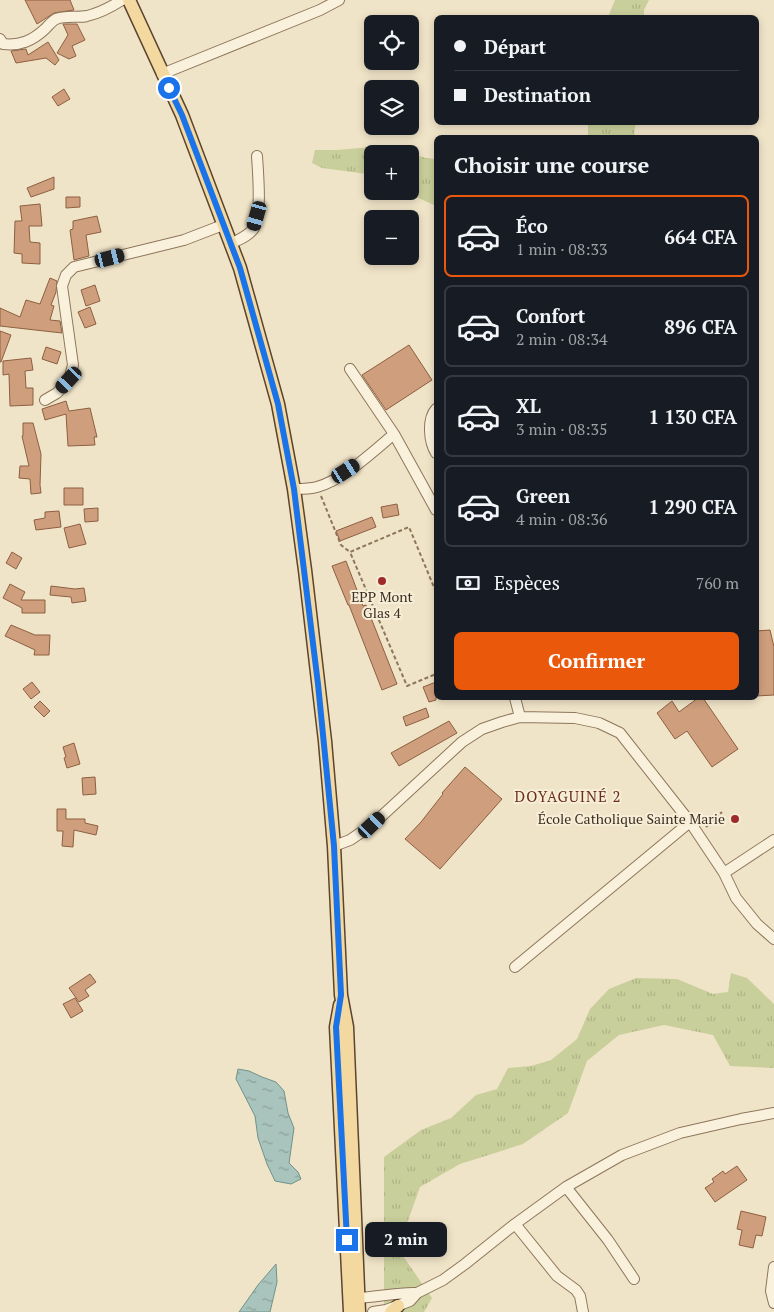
<!DOCTYPE html>
<html lang="fr">
<head>
<meta charset="utf-8">
<style>
	body { margin:0; font-family:"PT Serif",serif; background:#242831; color:#f1f3f6; height:100vh; display:flex; flex-direction:column; font-size:19px; white-space:nowrap }
	* { box-sizing:border-box; margin:0 }
	p { font-size:16px; color:#9ea1a6 }
	.icon { flex:none; width:28px; height:28px; fill:none; stroke:currentColor; stroke-width:2; stroke-linecap:round; stroke-linejoin:round }
	.map { position:relative; flex:1; overflow:hidden }
	.panel { position:absolute; left:434px; top:135px; width:325px; height:565px; display:flex; flex-direction:column; background:#171b24; border-radius:8px; box-shadow:0 2px 8px #0003 }
	.panel>* { flex:none }
	.guide { position:absolute; left:434px; top:15px; width:325px; height:110px; border-radius:8px; box-shadow:0 2px 8px #0003; display:grid; align-content:center; height:110px; padding:0 20px; background:#171b24 }
	.tools { position:absolute; left:364px; top:15px; display:grid; gap:10px }
	.tools a { display:grid; place-items:center; width:55px; height:55px; border-radius:8px; background:#171b24; box-shadow:0 2px 8px #0003; font-size:25px }
	.end { position:absolute; width:22px; height:22px; margin:-11px; border:6px solid #1a73e8; background:#fff; box-shadow:0 0 0 2px #fff }
	.from { border-radius:50% }
	.bubble { position:absolute; height:35px; border-radius:8px; background:#171b24; box-shadow:0 2px 8px #0003; font-size:16px; font-weight:700; line-height:35px; text-align:center }
	.car { position:absolute; width:15px; height:30px; margin:-15px -8px; border-radius:6px; box-shadow:0 0 4px 1px #0007; background:linear-gradient(#222 24%,#8ab4d8 0 40%,#222 0 76%,#8ab4d8 0 86%,#222 0) }
	.guide b { display:flex; align-items:center; gap:18px; height:48px; font-size:19px }
	.guide b+b { border-top:1px solid #363941 }
	.guide i { width:12px; height:12px; background:#f1f3f6 }
	ul { padding:0; list-style:none }
	li { display:flex; align-items:center; gap:15px; height:82px; margin:0 10px 8px; padding:0 10px; border:2px solid #363941; border-radius:8px }
	li div { flex:1 }
	li b { display:block; font-size:19px }
	li em { font-style:normal; font-weight:700 }
	li.on { border-color:#ea580c }
	li>.icon { width:45px; height:45px; stroke-width:1.5 }
	h2 { padding:0 20px; font-size:22px; line-height:60px }
	.pay { display:flex; align-items:center; gap:12px; height:55px; padding:0 20px; font-size:19px }
	.pay p { margin-inline-start:auto }
	.primary-button { display:flex; gap:10px; margin-top:auto; padding:10px 20px }
	.primary-button a { flex:1; height:58px; border-radius:8px; background:#ea580c; color:#fff; font-size:20px; font-weight:700; line-height:58px; text-align:center }
	.map>svg:first-child { display:block }
</style>
</head>
<body>
<div class="map">
<svg width="774" height="1312" viewBox="0 0 774 1312">
	<defs>
		<pattern id="grass-tufts" width="24" height="20" patternUnits="userSpaceOnUse" patternTransform="scale(1.25)"><rect width="24" height="20" fill="#c9cf9b"/><path d="M3 7l-1-3M5 7V3M7 7l1-3M15 17l-1-3M17 17v-4M19 17l1-3" fill="none" stroke="#aeb285"/></pattern>
		<pattern id="water-ripples" width="26" height="14" patternUnits="userSpaceOnUse" patternTransform="scale(1.25)"><rect width="26" height="14" fill="#a9c4bc"/><path d="M2 4q2-2 4 0t4 0M15 11q2-2 4 0t4 0" fill="none" stroke="#8ba098"/></pattern>
	</defs>
	<rect width="100%" height="100%" fill="#f0e4c8"/>
	<path fill="url(#grass-tufts)" d="M615 0H649L644 10V17H608Z
		M588 123H636L634 134 637 137H588Z
		M384 146 426 158 436 159V206L403 191H410V154H372V177L367 174 322 168 312 163 315 150H336Z
		M731 973 747 978 774 1004V1068L730 1066 713 1035 664 1025 619 1035 587 1061 568 1113 523 1144 460 1164 420 1187 404 1232 403 1256 432 1298 424 1312H384V1157L421 1130 451 1118 476 1095 497 1089 508 1068 531 1066 551 1060 577 1039 590 1009 609 989 636 978 677 979 713 994 728 992Z"/>
	<path fill="url(#water-ripples)" stroke="#6f938a" d="M238 1069 249 1071 262 1077 276 1082 284 1091 288 1113 294 1128 289 1163 298 1172 301 1179 291 1184 275 1181 267 1164 258 1138 255 1116 236 1079Z
		M276 1264 277 1282 270 1312H239L258 1285Z"/>
	<path fill="#cf9f7d" stroke="#8d5f41" d="M25 0H70L74 10 54 13 37 24Z
		M63 24H77L85 40 72 46 76 56 69 59 57 53 68 35Z
		M48 42 59 60 55 65 46 58 16 63 11 51 26 49 28 55Z
		M64 89 70 99 58 106 52 97Z
		M54 177V189L31 197 27 188Z
		M66 197H80V207L66 208Z
		M40 204 42 226H29L30 242 40 243V264L22 263V254L14 253 15 221H22L20 206Z
		M97 216 101 232 86 235 89 256 74 260 70 230 73 229V221Z
		M50 278 57 281 56 292 51 305 54 306 50 320 60 321 62 333 0 326V308L20 317 26 300 40 304Z
		M95 285 100 301 86 306 81 290Z
		M90 307 96 324 85 328 78 312Z
		M0 331 11 335 1 362H0Z
		M409 345 432 380 386 410 362 375Z
		M46 347 61 352 57 364 42 359Z
		M31 358 33 370 25 371 26 388H33V405L10 406 9 374 3 375V361Z
		M66 401 69 411 90 408 97 437H94L95 445 68 446 66 414 45 420 42 409Z
		M23 423H33L41 454 40 485 41 493 31 494 30 479 19 478 20 466H29L22 436H23Z
		M64 488H83V505H64Z
		M397 504 399 515 383 518 381 507Z
		M98 508V521L85 522 84 509Z
		M59 511 61 527 36 530 34 520 45 518V512Z
		M372 517 376 527 340 541 336 531Z
		M80 524 86 544 69 548 64 528Z
		M12 552 22 558 16 569 6 563Z
		M346 561 363 606 366 605 397 684 382 690 349 605H348L332 566Z
		M10 584 25 592 21 600H45V613H22V608L3 598Z
		M51 586 75 589 84 588 86 601 72 603 71 597 50 595Z
		M11 625 35 635H50L49 655H34L35 650 5 636Z
		M770 630 774 647V695L756 696V631Z
		M32 682 40 692 31 699 23 689Z
		M436 682V700L429 702 423 687Z
		M698 698H703L738 749 712 767 687 731 675 739 657 713 672 701 679 712Z
		M40 701 50 711 44 717 34 707Z
		M426 708 429 717 406 726 403 717Z
		M449 721 457 733 399 766 391 753Z
		M74 743 80 764 67 768 64 758 66 757 63 747Z
		M465 767 502 799 440 869 405 839 421 822 443 794 442 793Z
		M95 777 96 794 83 795 82 778Z
		M57 809H66V819H85V823L98 826 96 835 74 830 73 847 62 846 63 831H57Z
		M90 974 96 982 85 990 89 996 79 1002 69 988Z
		M75 998 83 1011 71 1018 63 1004Z
		M737 1166 747 1180 715 1202 705 1188 714 1182 712 1179 723 1171 725 1174Z
		M741 1211 766 1217 762 1236 756 1235 753 1248 739 1245 742 1230 737 1229Z"/>
	<g fill="none" stroke-linecap="round" stroke-linejoin="round">
		<g stroke="#8d765c" stroke-width="12">
			<path id="minor" d="M0 39 3 44C20 46 32 41 45 29 48 26 52 21 56 19 66 15 77 18 87 16 100 13 111 7 122 0
				M162 74 320 10 339 0
				M230 244C238 240 249 236 254 228 262 214 258 173 257 156
				M350 369 394 434 436 510
				M45 400 57 393 69 380 73 365 62 286 66 275 74 267 184 240 223 225
				M436 409C427 419 429 442 436 453
				M294 489C302 489 310 489 317 487 343 480 374 451 394 434
				M515 698 520 717
				M334 846 350 840 372 825 462 742 482 729 502 722 520 717 575 718 599 723 620 733 690 822 724 873 736 898 757 924 774 939
				M724 873 774 840
				M515 967 690 822
				M566 1187 608 1240 634 1279
				M515 1224 557 1276 576 1290 580 1296 583 1312
				M774 1267 771 1291 774 1303
				M353 1298C375 1298 396 1292 417 1293
				M373 1312 386 1310 410 1301 417 1293 443 1280 465 1264 515 1224 566 1187 622 1155 680 1133 741 1119 774 1113"/>
		</g>
		<g stroke="#5b4430" stroke-width="15">
			<path id="major" d="M129 0 182 115 240 268 278 404 294 489 305 570 325 741 334 846 341 995 347 1027 359 1312
				M340 1005 336 1027 350 1312
				M391 1312 398 1306"/>
		</g>
		<path stroke="#8d765c" stroke-width="2" stroke-dasharray="4 2.5" stroke-linecap="butt" d="M321 496 341 545 350 552
			M436 592 409 527 350 552 407 686 436 674
			M706 827 722 812"/>
		<use href="#minor" stroke="#faf1dc" stroke-width="10"/>
		<use href="#major" stroke="#f3d9a0" stroke-width="12"/>
	</g>
	<g fill="none" stroke-linecap="round" stroke-linejoin="round">
		<path stroke="#1a73e8" stroke-width="6" d="M169 88 182 115 240 268 278 404 294 489 318 684 334 846 341 995 336 1027 347 1240"/>
	</g>
	<g fill="#9e2a2b" stroke="#f7eed8" stroke-width="2">
		<circle cx="382" cy="581" r="5"/>
		<circle cx="735" cy="819" r="5"/>
	</g>
	<g text-anchor="middle" stroke-width="4" stroke-linejoin="round" paint-order="stroke">
		<g font-size="14" fill="#3d2e20" stroke="#f7eed8">
			<text x="382" y="602">EPP Mont<tspan x="382" dy="16">Glas 4</tspan></text>
			<text x="725" y="824" text-anchor="end">École Catholique Sainte Marie</text>
		</g>
		<g font-size="15" letter-spacing="1" fill="#6b2e1e" stroke="#f7eed8">
			<text x="568" y="802">DOYAGUINÉ 2</text>
		</g>
	</g>
</svg>
<div class="tools">
<a><svg class="icon" aria-label="locate" viewBox="0 0 24 24"><circle cx="12" cy="12" r="6"/><path d="M12 2v4M12 18v4M2 12h4M18 12h4"/></svg></a>
<a><svg class="icon" aria-label="layers" viewBox="0 0 24 24"><path d="M12 4l9 5-9 5-9-5zM3 14l9 5 9-5"/></svg></a>
<a>+</a>
<a>−</a>
</div>
<i class="end from" style="left:169px;top:88px"></i>
<i class="end" style="left:347px;top:1240px"></i>
<div class="bubble" style="left:365px;top:1222px;width:82px">2 min</div>
<i class="car" style="left:257px;top:216px;rotate:196deg"></i>
<i class="car" style="left:110px;top:258px;rotate:76deg"></i>
<i class="car" style="left:69px;top:380px;rotate:223deg"></i>
<i class="car" style="left:346px;top:471px;rotate:57deg"></i>
<i class="car" style="left:372px;top:825px;rotate:47deg"></i>
<div class="guide">
<b><i class="from"></i>Départ</b>
<b><i></i>Destination</b>
</div>
<section class="panel">
<h2>Choisir une course</h2>
<ul>
<li class="on"><svg class="icon" aria-label="car" viewBox="0 0 24 24"><path d="M5 17H2v-5l4-1 3-4h7l3 4 3 1v5h-3M9 17h6M6 11h13"/><circle cx="7" cy="17" r="2"/><circle cx="17" cy="17" r="2"/></svg><div><b>Éco</b><p>1 min · 08:33</p></div><em>664 CFA</em></li>
<li><svg class="icon" aria-label="car" viewBox="0 0 24 24"><path d="M5 17H2v-5l4-1 3-4h7l3 4 3 1v5h-3M9 17h6M6 11h13"/><circle cx="7" cy="17" r="2"/><circle cx="17" cy="17" r="2"/></svg><div><b>Confort</b><p>2 min · 08:34</p></div><em>896 CFA</em></li>
<li><svg class="icon" aria-label="car" viewBox="0 0 24 24"><path d="M5 17H2v-5l4-1 3-4h7l3 4 3 1v5h-3M9 17h6M6 11h13"/><circle cx="7" cy="17" r="2"/><circle cx="17" cy="17" r="2"/></svg><div><b>XL</b><p>3 min · 08:35</p></div><em>1 130 CFA</em></li>
<li><svg class="icon" aria-label="car" viewBox="0 0 24 24"><path d="M5 17H2v-5l4-1 3-4h7l3 4 3 1v5h-3M9 17h6M6 11h13"/><circle cx="7" cy="17" r="2"/><circle cx="17" cy="17" r="2"/></svg><div><b>Green</b><p>4 min · 08:36</p></div><em>1 290 CFA</em></li>
</ul>
<div class="pay"><svg class="icon" aria-label="cash" viewBox="0 0 24 24"><path d="M3 7h18v10H3z"/><circle cx="12" cy="12" r="2"/></svg>Espèces<p>760 m</p></div>
<div class="primary-button"><a>Confirmer</a></div>
</section>
</div>
</body>
</html>
